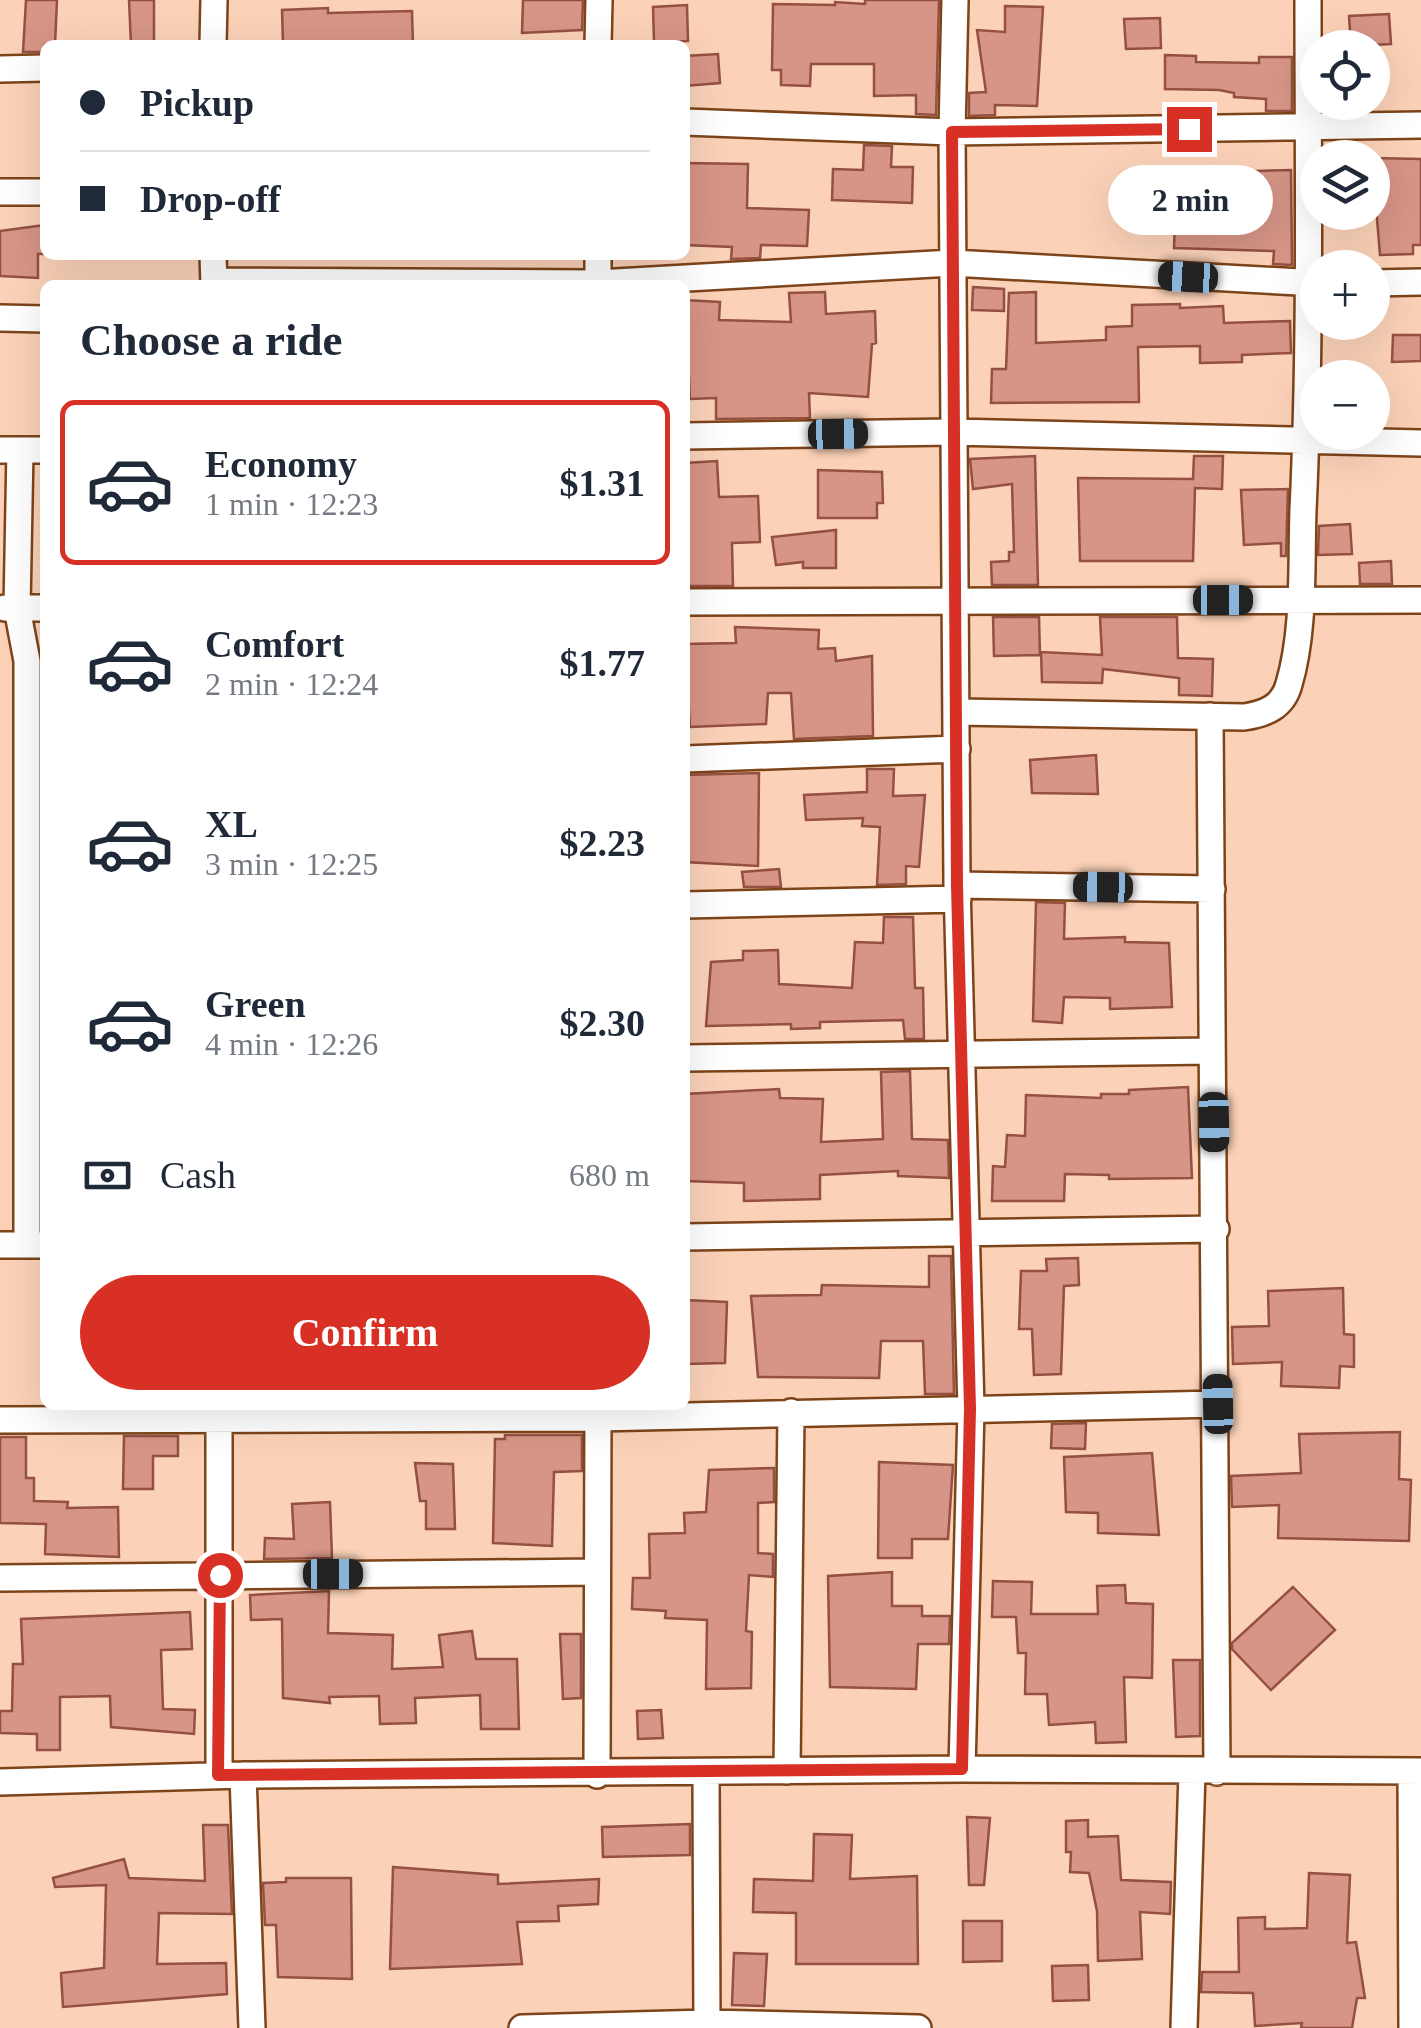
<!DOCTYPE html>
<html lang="en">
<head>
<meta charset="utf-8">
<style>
	body { margin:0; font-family:"Times New Roman",serif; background:#f2f2f3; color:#1f2937; height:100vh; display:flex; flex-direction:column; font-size:38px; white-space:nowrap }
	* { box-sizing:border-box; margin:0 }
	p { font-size:32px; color:#747a83 }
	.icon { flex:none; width:55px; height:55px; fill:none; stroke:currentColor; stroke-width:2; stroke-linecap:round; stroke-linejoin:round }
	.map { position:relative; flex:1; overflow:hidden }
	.side { position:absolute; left:40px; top:280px; width:650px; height:1130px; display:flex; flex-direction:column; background:#fff; border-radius:15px; box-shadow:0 10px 40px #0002 }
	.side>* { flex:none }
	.hud { position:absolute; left:40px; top:40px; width:650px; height:220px; border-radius:15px; box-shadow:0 10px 40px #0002; display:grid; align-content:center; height:220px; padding:0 40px; background:#fff }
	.buttons { position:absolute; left:1300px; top:30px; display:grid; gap:20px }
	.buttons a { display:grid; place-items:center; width:90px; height:90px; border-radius:50%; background:#fff; box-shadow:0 10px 40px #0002; font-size:50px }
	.end { position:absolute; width:45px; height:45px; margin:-22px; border:12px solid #d93025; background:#fff; box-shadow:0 0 0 5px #fff }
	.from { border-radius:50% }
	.bubble { position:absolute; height:70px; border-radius:35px; background:#fff; box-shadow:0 10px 40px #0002; font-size:32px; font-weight:700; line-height:70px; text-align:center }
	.car { position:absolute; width:30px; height:60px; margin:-30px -15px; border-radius:12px; box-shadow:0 0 8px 2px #0007; background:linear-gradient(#222 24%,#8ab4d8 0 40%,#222 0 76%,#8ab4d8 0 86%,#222 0) }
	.hud b { display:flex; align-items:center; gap:35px; height:95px; font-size:38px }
	.hud b+b { border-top:2px solid #e0e1e3 }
	.hud i { width:25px; height:25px; background:#1f2937 }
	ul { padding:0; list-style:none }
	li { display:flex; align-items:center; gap:30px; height:165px; margin:0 20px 15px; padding:0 20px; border:5px solid transparent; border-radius:15px }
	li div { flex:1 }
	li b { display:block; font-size:38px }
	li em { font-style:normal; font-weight:700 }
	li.on { border-color:#d93025 }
	li>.icon { width:90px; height:90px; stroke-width:1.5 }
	h2 { padding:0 40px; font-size:45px; line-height:120px }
	.pay { display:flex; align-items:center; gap:25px; height:110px; padding:0 40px; font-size:38px }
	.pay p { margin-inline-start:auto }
	.primary-button { display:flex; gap:20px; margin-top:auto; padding:20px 40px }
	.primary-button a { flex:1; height:115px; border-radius:60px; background:#d93025; color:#fff; font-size:40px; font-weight:700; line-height:115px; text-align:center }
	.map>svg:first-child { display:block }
</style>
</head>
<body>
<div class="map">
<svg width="1421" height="2028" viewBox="0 0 1421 2028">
	<rect width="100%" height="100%" fill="#fbd2b8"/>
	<path fill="#d69587" stroke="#955041" stroke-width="2.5" d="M26 0H57L55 45H45V52H23Z
		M129 0H154V45H131Z
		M523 0H583L582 30 522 33Z
		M865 0H939L936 115 916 114V95L874 96V64H811L810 86 781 85V70H772L773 4 835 5V2L865 4Z
		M687 5 688 41 654 42 653 7Z
		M1005 6 1043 7 1037 106 995 105V115L969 116V93L986 92 977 30 1005 32Z
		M328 8V13L412 11 413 45H283L282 10Z
		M1389 14 1391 44 1351 46 1349 16Z
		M1160 18 1161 48 1126 49 1124 19Z
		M718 54 720 83 685 86V56Z
		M1165 55 1196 56V62L1259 63V57H1292V111H1266V99L1234 97V93L1219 90 1165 89Z
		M864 145 892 146 891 167H913L912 203 832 200 833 169 863 170Z
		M1372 158 1421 159V245H1413V254L1380 255Z
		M685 163 748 164 747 208 809 210 807 246 761 245 760 258 731 259 732 247 685 245Z
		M1291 170 1292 265 1273 264 1274 251 1174 248 1175 219 1188 220 1186 173Z
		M45 225V254H38V278L0 276V231Z
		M973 287 1004 289V311L972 310Z
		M825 292 826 314 875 311 876 343 872 344 868 397 809 393 810 418 716 419V398L690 399 685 300 720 302 719 320 791 322 789 293Z
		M1036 292V343L1106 340V327L1132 326V305L1180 304V308L1223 306 1224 323 1290 321 1291 353 1242 355V362L1200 363V346L1138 347 1139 402 991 403 992 369H1006L1009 293Z
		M1393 335H1421V361L1392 362Z
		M1035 456 1038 585H992L991 562 1009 561V552H1014L1012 484 973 489 970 459Z
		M1194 456H1223L1222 489 1195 488 1193 561H1080L1078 478 1193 479Z
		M717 461 719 497 758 496 760 542 732 543 733 586H685V463Z
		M818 470 882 472 883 503H877V518H818Z
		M1288 489 1286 556H1281V543L1244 545 1241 490Z
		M1350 524 1352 554 1318 555 1319 526Z
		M836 530V568H803V562L776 565 772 537Z
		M1391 561 1392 584H1360L1359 563Z
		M993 617H1039L1040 655 994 656Z
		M1100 617H1177L1178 658 1213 659 1212 696 1179 695V678L1103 669 1102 683 1042 682 1041 652 1102 655Z
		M735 627 819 630 818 649 835 648 836 661 872 656 873 736 794 739 791 693H768L766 724 690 727 685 644 736 643Z
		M1096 755 1098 794 1032 793 1030 760Z
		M867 769H894L893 796 925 795 919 867 906 866V884L877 885 880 827 862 826 863 818 806 820 804 795 867 792Z
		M759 773 758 866 685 862V775Z
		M779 869 781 887H744L742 872Z
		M1036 902 1065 903 1064 939 1125 937V942L1169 943 1172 1007 1110 1009V998L1064 997 1062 1023 1033 1021Z
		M884 917H913L915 988H923L924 1039H905L903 1020 820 1022V1028L791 1029V1024L706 1026 711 962 743 960V951L778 950 779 984 852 988 855 942 883 943Z
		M910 1071 912 1139 948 1140 949 1178 898 1176V1171L820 1175V1199L744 1201V1183L685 1181V1094L779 1089 780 1098 823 1099 821 1142 883 1139 881 1072Z
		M1188 1087 1192 1178 1109 1179V1175L1065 1174 1064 1201H992L993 1166 1005 1167 1007 1135 1025 1136 1026 1095 1101 1098V1094H1129V1090Z
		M929 1256H951L954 1394H925L923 1341H881L879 1378 758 1377 751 1296 821 1295 822 1285 929 1287Z
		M1078 1258 1079 1285 1064 1286 1061 1374 1034 1375 1032 1329H1019L1021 1271H1047L1046 1259Z
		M1343 1288 1344 1334 1354 1335V1367L1340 1366 1339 1388 1281 1386 1282 1362 1233 1364 1232 1327 1269 1326 1268 1291Z
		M685 1300 727 1302 725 1363 685 1364Z
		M1086 1423 1085 1449 1051 1448 1052 1424Z
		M1400 1432 1399 1479 1411 1480 1409 1541 1278 1538 1279 1505 1232 1507 1231 1476 1301 1473 1299 1434Z
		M505 1435H582V1471L554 1472 552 1546 493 1543 495 1439H505Z
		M124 1436H178V1456H153V1489H123Z
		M0 1437H26V1478H34V1501L68 1502 67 1508 118 1507 119 1557 45 1554 46 1524 0 1523Z
		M1152 1453 1159 1535 1098 1533V1513L1066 1512 1064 1457Z
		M879 1462 953 1465 948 1539H912V1558H878Z
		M415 1463 453 1464 455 1529H426V1501H420Z
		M774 1468V1502L758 1503V1553L773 1554V1577L749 1575 746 1631 752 1632 751 1688 706 1689 707 1620 665 1618 666 1611 632 1609 633 1578H650L649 1534 685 1533 684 1513 706 1512 709 1470Z
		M330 1502 332 1558 264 1559 265 1538 294 1539 292 1504Z
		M892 1572V1606H922V1616H950L949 1644H918L916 1689 830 1687 828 1576Z
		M993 1581 1032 1582 1031 1614H1098L1097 1586 1125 1585 1126 1603 1153 1604 1152 1678 1124 1677 1126 1742 1096 1743 1095 1722 1049 1725 1047 1694H1025L1026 1653H1018L1016 1617H992Z
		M1293 1587 1335 1630 1271 1690 1232 1649V1643Z
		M329 1591 328 1633 393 1635 392 1669 443 1667 439 1635 472 1631 476 1659H517L519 1729H481L480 1695 415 1698 416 1723 380 1724 379 1696 329 1697 330 1703 283 1698 282 1619 251 1620 250 1595Z
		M190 1612 192 1649 161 1650 163 1709 195 1710 194 1734 111 1727 110 1696 60 1697V1750H37V1734L0 1733V1711H12L13 1664H23L21 1619Z
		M560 1634H581V1698L563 1699Z
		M1173 1660H1200V1736L1176 1737Z
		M661 1710 663 1738 638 1739 637 1711Z
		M967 1817 990 1818 984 1885H969Z
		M1088 1820V1837L1118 1836 1121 1880 1171 1882 1170 1914 1140 1912 1142 1959 1098 1961 1097 1911 1089 1873 1070 1872 1071 1852H1066V1821Z
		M690 1824V1855L603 1857 602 1827Z
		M203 1825H228L232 1914 159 1913 157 1964 226 1963 227 1994 63 2007 61 1973 104 1968 106 1885 55 1887 53 1878 124 1859 129 1878 205 1881Z
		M814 1834 852 1835 850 1879 917 1876 918 1964H796V1913L753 1912 754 1879 813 1881Z
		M393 1867 498 1875V1884L599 1879 598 1904 558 1906 559 1921 517 1922 522 1964 390 1969Z
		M1309 1873 1350 1875 1347 1943 1356 1942 1365 1998H1357L1352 2028H1301L1302 2023 1255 2026 1253 1993 1201 1992 1202 1972H1239L1238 1918 1265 1917V1929L1307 1928Z
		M286 1878H351L352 1979 278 1977 276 1925H265L263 1883 286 1882Z
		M963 1921H1002V1961L963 1962Z
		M734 1953 767 1954 764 2006 732 2005Z
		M1088 1965 1089 2000 1053 2001 1052 1966Z"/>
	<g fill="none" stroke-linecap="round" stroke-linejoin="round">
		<g stroke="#7d441a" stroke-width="30">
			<path id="street" d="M955 0 952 132 957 885 971 1409 962 1769
				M213 45 214 0
				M598 45 599 0
				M0 69 45 68
				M685 122 952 132 1421 125
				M0 192H45
				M213 255 214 285
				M598 255V285
				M214 281 598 283 952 263 1318 283
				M1372 283 1421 282
				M0 318 45 319
				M685 436 952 432 1421 443
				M0 450H45
				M20 450 17 608 27 661V1245
				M685 602 1421 600
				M5 608H45
				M956 712 1244 717C1265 714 1283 707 1289 684 1305 630 1301 565 1303 510 1311 340 1308 170 1308 0
				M1210 716 1217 1772
				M685 759 957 749
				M957 885 1212 889
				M685 905 958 899
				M685 1058 1212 1051
				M685 1237 1216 1229
				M0 1245H45
				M0 1420 597 1418 1218 1404
				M0 1578 597 1572
				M787 1771 791 1412
				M1411 1771 1412 2028
				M706 1773 707 2028
				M219 1775V1405
				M243 1775 252 2028
				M597 1775 598 1405
				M0 1782 243 1775 962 1769 1421 1771
				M522 2028 707 2023 918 2028
				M1184 2028 1192 1772"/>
		</g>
		<use href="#street" stroke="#fff" stroke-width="25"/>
	</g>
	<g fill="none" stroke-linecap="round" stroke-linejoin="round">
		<path stroke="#d93025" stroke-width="12" d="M220 1575 218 1775 962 1769 970 1409 957 885 952 132 1189 129"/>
	</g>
</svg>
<div class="buttons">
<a><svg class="icon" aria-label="locate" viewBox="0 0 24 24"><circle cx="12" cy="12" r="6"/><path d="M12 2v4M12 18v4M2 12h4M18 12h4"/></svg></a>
<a><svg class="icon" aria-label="layers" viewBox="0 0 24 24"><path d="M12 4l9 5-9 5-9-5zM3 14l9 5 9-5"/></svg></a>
<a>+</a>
<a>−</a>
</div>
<i class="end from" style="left:220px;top:1575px"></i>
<i class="end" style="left:1189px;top:129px"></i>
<div class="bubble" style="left:1108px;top:165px;width:165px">2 min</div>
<i class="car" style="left:1188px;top:277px;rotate:273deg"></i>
<i class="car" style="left:838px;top:434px;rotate:89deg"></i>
<i class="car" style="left:1223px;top:600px;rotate:90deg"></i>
<i class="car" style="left:1103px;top:887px;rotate:271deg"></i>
<i class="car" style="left:1214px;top:1122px;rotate:179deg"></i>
<i class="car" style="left:1218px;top:1404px;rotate:359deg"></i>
<i class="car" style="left:333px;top:1574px;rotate:90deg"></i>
<div class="hud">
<b><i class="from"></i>Pickup</b>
<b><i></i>Drop-off</b>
</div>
<section class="side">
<h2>Choose a ride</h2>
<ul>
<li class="on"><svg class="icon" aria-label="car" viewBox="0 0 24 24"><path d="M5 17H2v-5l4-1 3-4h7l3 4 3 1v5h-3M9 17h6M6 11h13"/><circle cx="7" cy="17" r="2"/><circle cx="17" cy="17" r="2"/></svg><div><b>Economy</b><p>1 min · 12:23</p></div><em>$1.31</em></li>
<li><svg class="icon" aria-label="car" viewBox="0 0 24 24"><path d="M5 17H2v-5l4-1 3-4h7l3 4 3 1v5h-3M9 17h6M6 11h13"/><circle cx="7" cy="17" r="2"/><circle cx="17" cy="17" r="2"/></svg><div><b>Comfort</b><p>2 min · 12:24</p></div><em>$1.77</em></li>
<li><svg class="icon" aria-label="car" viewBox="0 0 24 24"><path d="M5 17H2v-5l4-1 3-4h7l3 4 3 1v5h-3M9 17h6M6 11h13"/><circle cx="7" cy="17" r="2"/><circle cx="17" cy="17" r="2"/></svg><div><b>XL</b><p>3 min · 12:25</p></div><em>$2.23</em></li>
<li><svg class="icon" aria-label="car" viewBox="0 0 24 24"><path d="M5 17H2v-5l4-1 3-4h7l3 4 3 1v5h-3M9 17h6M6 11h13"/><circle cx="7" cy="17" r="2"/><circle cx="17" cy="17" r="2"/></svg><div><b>Green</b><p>4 min · 12:26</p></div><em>$2.30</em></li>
</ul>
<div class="pay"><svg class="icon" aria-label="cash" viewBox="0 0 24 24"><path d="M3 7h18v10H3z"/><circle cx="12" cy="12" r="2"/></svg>Cash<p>680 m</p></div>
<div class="primary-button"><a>Confirm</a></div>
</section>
</div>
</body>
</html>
